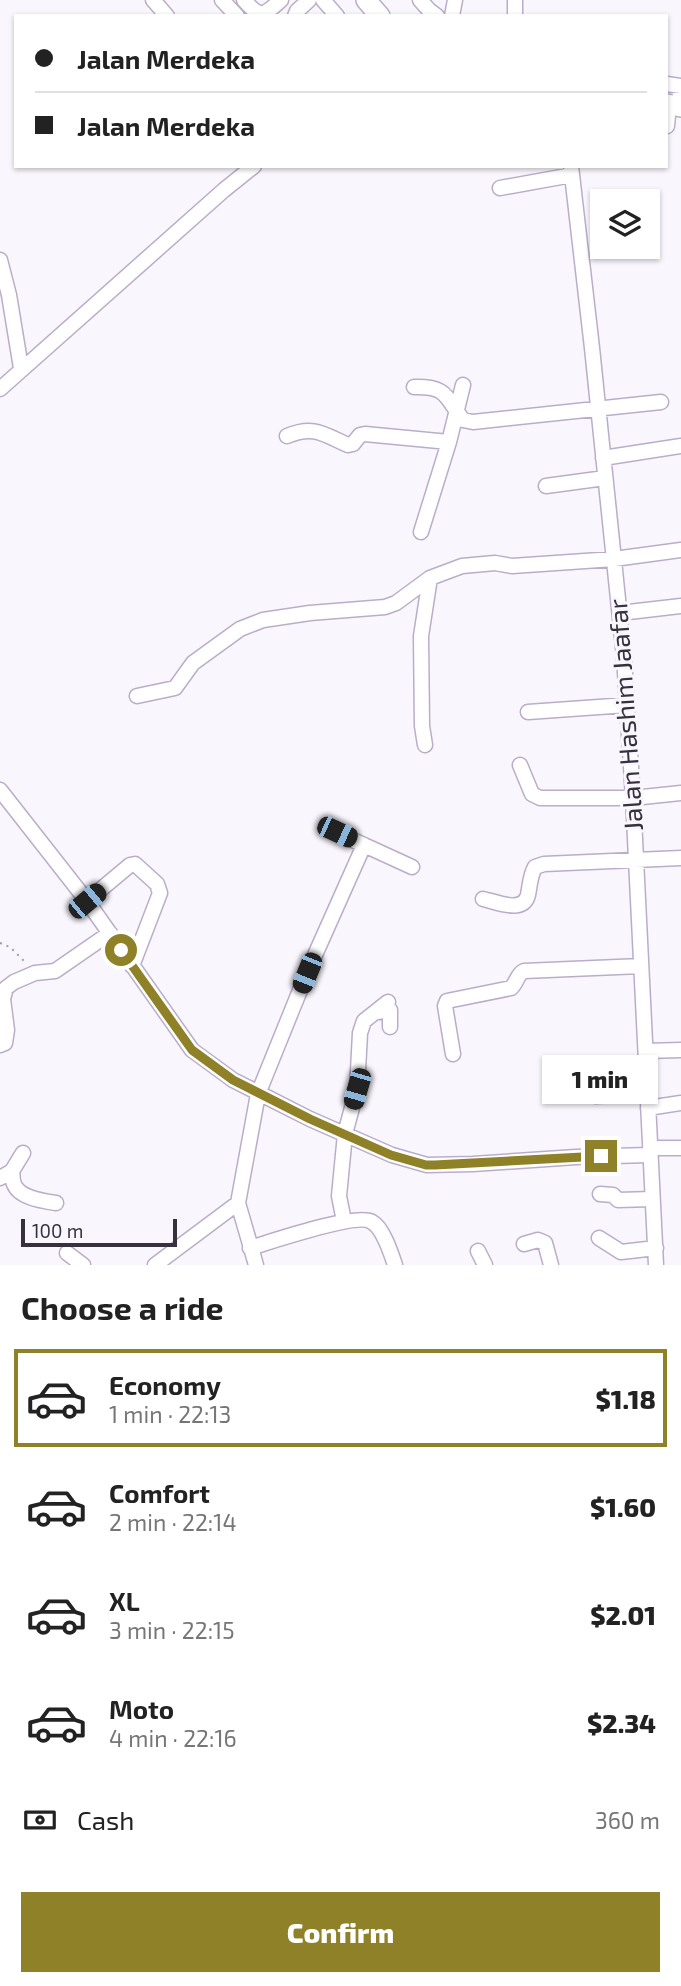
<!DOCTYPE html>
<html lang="en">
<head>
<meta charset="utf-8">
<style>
	body { margin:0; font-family:"Exo 2",sans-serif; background:#f2f2f2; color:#222; height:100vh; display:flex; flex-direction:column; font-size:26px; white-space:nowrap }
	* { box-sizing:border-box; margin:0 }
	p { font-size:23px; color:#767676 }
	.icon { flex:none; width:38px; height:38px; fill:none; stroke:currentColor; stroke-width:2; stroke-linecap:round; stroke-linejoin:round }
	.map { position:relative; height:1265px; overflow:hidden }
	.details { display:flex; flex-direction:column; background:#fff; flex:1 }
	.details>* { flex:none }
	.banner { position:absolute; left:14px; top:14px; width:654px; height:154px; border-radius:0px; box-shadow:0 2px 5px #0004; display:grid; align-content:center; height:154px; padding:0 21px; background:#fff }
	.buttons { position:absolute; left:590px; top:189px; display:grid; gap:14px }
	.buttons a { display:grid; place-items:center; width:70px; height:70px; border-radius:0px; background:#fff; box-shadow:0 2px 5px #0004; font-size:35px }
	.scale { position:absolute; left:21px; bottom:18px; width:156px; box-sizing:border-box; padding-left:7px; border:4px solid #36313d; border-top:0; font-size:19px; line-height:24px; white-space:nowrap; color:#36313d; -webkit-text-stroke:5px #f9f7fd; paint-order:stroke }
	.end { position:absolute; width:32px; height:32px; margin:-16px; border:9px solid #8e8128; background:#fff; box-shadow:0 0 0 4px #fff }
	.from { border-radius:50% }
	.bubble { position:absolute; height:49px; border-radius:0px; background:#fff; box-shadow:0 2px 5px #0004; font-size:23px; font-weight:800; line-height:49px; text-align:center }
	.car { position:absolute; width:21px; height:42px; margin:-21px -10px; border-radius:9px; box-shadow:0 0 5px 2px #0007; background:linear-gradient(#222 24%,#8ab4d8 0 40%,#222 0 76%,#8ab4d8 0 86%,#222 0) }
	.banner b { display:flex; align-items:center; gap:24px; height:66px; font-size:26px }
	.banner b+b { border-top:2px solid #e0e0e0 }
	.banner i { width:18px; height:18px; background:#222 }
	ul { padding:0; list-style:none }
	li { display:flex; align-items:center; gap:21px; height:98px; margin:0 14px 10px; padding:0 7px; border:4px solid transparent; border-radius:0px }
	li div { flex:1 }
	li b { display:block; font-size:26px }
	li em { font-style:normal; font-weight:800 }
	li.on { border-color:#8e8128 }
	li>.icon { width:63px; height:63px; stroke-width:1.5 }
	h2 { padding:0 21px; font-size:32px; line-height:84px }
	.pay { display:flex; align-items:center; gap:18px; height:77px; padding:0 21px; font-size:26px }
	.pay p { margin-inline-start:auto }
	.button { display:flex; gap:14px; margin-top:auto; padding:14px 21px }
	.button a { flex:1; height:80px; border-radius:0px; background:#8e8128; color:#fff; font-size:28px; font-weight:800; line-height:80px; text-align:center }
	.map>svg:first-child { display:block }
</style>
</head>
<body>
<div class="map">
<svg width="681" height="1265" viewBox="0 0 681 1265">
	<rect width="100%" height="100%" fill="#f9f7fd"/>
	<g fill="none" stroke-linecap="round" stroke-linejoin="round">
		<g stroke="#baadca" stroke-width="17">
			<path id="minor" d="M153 0 167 16
				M222 0 237 16
				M244 0C261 19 263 16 281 0
				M323 0 337 16
				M420 0 429 10 437 16
				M295 16 297 11 309 0
				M452 16 455 0
				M515 16V0
				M667 84 681 86
				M678 107 681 87
				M667 126 669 105
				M571 166 592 348 624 657 633 798 656 1265
				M500 188 572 175
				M0 260 9 295 21 368
				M414 387C448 386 445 397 463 420L473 422 661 402
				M0 389 224 190 254 166
				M287 436C314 425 323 434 348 445L353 444 360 435 365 434 449 442
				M603 458 681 446
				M546 486 605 478
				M421 532 449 442 463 385
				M620 613 681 606
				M137 696 175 688 193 663 240 629 263 620 310 613 385 607 396 603 430 578 462 566 495 563 512 566 614 559 681 550
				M528 712 627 705
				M425 745 422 726 421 636 430 578
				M520 765 532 794 540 798H633L681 793
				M0 790 87 901 192 1050 233 1080 310 1119 392 1155 427 1165 473 1164 576 1157 650 1155
				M337 833 364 845
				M483 899C497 902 523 914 528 895 530 885 530 876 535 867L544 864 681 858
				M87 901 130 865 135 864 157 884 160 893 132 966
				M377 1012 390 1010V1027
				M0 1045 5 1043 7 1030 3 999 6 988 14 982 35 973 55 971 110 933
				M646 1051 681 1050
				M453 1054 445 1006 447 1001 511 988C517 983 517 974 524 971L641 966
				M595 1096 648 1093
				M648 1108 681 1103
				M650 1148H681
				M12 1171C13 1175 12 1180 14 1184 19 1198 43 1201 56 1203
				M0 1178 12 1171 23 1153
				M600 1194 613 1195 618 1200 652 1199
				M344 1221 339 1196 345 1134 357 1089 360 1033 364 1021 388 1002
				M599 1238 621 1252 656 1248
				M524 1244 538 1240 545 1243 551 1265
				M250 1248C270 1242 358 1212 372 1222 383 1228 391 1253 395 1265
				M478 1251 485 1265
				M67 1253 83 1265
				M155 1265 238 1203
				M256 1265 238 1203 258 1094 307 973 364 845 412 867"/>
		</g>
		<g stroke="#baadca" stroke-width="22">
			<path id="major" d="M366 0 380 16
				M667 104 681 107"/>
		</g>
		<path stroke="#9e9aa3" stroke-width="2" stroke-dasharray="2 5" stroke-linecap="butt" d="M0 943 10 947 25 962"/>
		<use href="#minor" stroke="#fff" stroke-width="14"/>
		<use href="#major" stroke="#fff" stroke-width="19"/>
	</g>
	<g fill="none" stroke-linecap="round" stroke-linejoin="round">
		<path stroke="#8e8128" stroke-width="9" d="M121 950 192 1050 233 1080 310 1119 391 1155 426 1165H435L601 1156"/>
	</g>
	<g text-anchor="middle" stroke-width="6" stroke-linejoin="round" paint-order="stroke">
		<g font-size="26" fill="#36313d" stroke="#f9f7fd">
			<text transform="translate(626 715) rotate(-94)" y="9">Jalan Hashim Jaafar</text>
		</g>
	</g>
</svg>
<div class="buttons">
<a><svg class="icon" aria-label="layers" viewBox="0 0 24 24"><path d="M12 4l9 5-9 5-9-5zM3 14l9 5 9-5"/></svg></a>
</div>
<div class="scale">100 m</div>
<i class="end from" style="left:121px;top:950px"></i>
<i class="end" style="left:601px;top:1156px"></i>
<div class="bubble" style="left:542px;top:1055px;width:116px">1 min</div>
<i class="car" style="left:337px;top:832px;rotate:115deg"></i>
<i class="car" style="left:87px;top:901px;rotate:50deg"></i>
<i class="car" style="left:307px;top:973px;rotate:202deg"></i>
<i class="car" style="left:357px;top:1089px;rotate:196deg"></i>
<div class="banner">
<b><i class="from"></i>Jalan Merdeka</b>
<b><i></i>Jalan Merdeka</b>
</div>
</div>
<section class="details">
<h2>Choose a ride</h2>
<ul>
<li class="on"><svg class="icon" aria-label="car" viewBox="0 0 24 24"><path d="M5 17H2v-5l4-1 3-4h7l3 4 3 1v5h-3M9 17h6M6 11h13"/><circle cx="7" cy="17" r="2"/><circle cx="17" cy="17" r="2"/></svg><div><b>Economy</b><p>1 min · 22:13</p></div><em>$1.18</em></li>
<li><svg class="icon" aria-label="car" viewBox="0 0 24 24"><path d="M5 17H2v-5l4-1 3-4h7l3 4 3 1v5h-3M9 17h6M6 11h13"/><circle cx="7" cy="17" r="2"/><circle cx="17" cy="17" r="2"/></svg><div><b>Comfort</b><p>2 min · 22:14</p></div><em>$1.60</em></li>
<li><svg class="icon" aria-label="car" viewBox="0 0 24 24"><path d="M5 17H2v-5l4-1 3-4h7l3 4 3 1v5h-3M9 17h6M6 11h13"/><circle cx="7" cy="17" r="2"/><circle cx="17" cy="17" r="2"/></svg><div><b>XL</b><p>3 min · 22:15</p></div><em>$2.01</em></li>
<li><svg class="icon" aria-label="car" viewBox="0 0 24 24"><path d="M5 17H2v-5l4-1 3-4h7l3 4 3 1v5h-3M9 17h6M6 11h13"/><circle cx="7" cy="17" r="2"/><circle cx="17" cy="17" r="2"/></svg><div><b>Moto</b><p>4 min · 22:16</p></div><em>$2.34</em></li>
</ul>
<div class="pay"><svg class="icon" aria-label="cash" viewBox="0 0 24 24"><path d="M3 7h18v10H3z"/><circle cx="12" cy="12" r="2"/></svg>Cash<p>360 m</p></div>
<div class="button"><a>Confirm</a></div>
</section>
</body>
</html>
